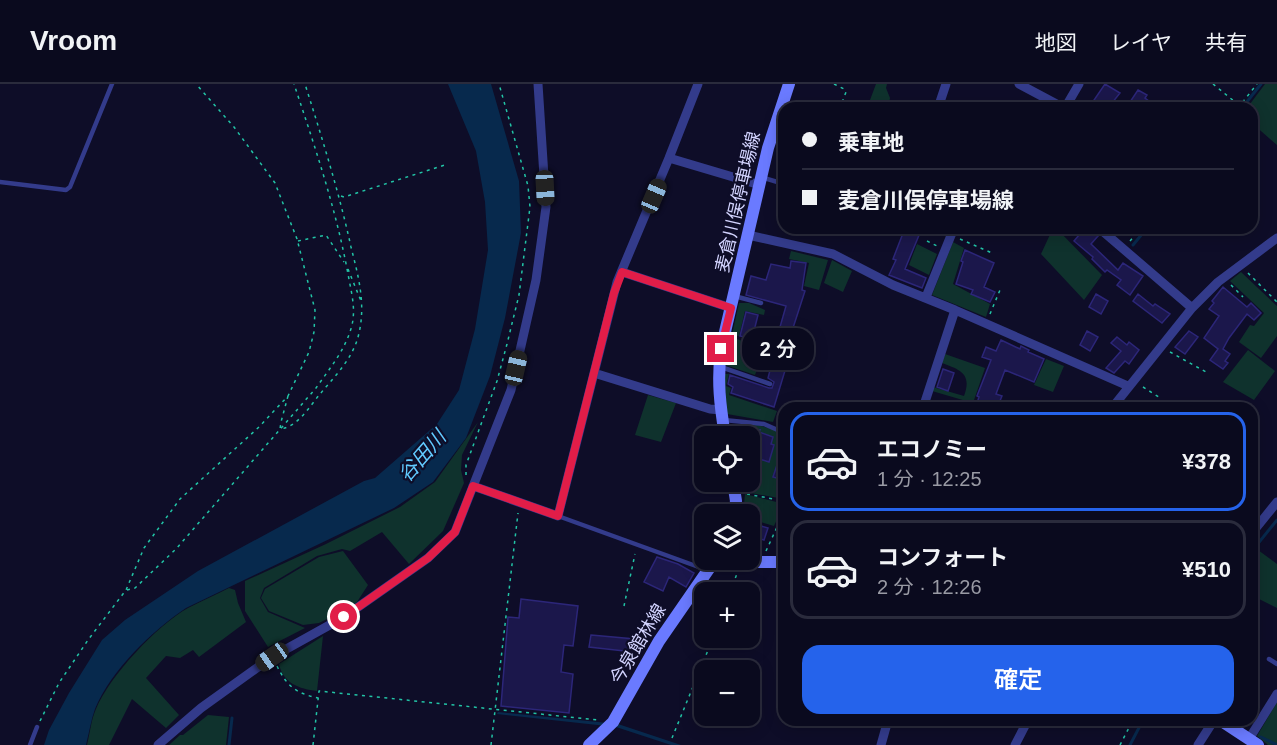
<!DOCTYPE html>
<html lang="ja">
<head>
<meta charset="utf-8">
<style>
	body { margin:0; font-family:Helvetica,"Noto Sans JP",sans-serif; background:#131327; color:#f1f3f6; height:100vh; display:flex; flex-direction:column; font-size:22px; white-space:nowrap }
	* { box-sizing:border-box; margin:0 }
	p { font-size:20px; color:#999aa4 }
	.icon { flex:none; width:33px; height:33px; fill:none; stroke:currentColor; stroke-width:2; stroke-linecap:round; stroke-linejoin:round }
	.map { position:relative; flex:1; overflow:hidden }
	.drawer { position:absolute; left:778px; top:318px; width:480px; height:324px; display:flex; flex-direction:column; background:#0a0a1e; border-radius:18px; box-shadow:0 3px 15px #0003,0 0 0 2px #2a2b3c }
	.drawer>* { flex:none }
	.banner { position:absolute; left:778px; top:18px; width:480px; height:132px; border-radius:18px; box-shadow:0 3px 15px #0003,0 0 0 2px #2a2b3c; display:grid; align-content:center; height:132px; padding:0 24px; background:#0a0a1e }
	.controls { position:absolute; left:694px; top:342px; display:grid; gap:12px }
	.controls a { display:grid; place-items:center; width:66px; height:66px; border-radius:12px; background:#0a0a1e; box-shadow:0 3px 15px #0003,0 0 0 2px #2a2b3c; font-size:30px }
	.end { position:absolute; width:27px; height:27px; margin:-14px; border:8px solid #e11d48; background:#fff; box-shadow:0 0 0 3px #fff }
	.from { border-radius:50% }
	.bubble { position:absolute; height:42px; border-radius:18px; background:#0a0a1e; box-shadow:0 3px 15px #0003,0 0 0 2px #2a2b3c; font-size:20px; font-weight:600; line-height:42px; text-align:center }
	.car { position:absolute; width:18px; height:36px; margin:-18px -9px; border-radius:8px; box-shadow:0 0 4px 2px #0007; background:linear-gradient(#222 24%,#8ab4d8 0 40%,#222 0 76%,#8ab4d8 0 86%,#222 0) }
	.banner b { display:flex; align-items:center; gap:21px; height:57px; font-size:22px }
	.banner b+b { border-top:2px solid #2a2b3c }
	.banner i { width:15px; height:15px; background:#f1f3f6 }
	ul { padding:10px 0 0; list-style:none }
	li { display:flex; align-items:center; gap:18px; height:99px; margin:0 12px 9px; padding:0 12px; border:3px solid #2a2b3c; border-radius:18px }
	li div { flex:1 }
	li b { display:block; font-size:22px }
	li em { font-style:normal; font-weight:600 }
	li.selected { border-color:#2563eb }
	li>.icon { width:54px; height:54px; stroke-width:1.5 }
	.primary-button { display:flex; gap:12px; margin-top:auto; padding:12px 24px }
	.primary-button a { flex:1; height:69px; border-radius:18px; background:#2563eb; color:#fff; font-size:24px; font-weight:600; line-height:69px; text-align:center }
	header { display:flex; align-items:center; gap:36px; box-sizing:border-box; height:84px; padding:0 30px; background:#0a0a1e; border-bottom:2px solid #2a2b3c }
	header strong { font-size:28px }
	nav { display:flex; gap:33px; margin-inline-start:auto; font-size:21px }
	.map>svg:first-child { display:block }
</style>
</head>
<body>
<header>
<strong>Vroom</strong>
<nav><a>地図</a><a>レイヤ</a><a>共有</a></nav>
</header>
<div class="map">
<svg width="1277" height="661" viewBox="0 0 1277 661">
	<rect width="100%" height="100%" fill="#0e0d28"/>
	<path fill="#0f322d" d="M876 0H887L886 4 890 14 888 24H867Z
		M1265 0H1277V61L1253 40 1252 24H1247Z
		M1053 144H1056L1102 191 1084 216 1041 170Z
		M953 158 964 164 953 200 990 220 986 233 932 211Z
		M917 160 937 170 929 191 909 181Z
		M791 167 828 176 819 206 804 202 809 179 789 175Z
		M832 176 852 187 843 208 824 199Z
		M1241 188 1277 222V252L1261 274 1239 258 1250 241 1254 242 1264 229 1230 197Z
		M739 219H749L765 226 764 231 745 227 739 252 732 251Z
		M731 253 757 262 762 271 755 291 725 281Z
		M1248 266 1275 287 1254 316 1223 298Z
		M945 270 985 284 973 319 932 307 933 303 964 312C972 290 961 286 942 279Z
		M1046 275 1064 282 1053 308 1034 301Z
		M724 290H729L726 302 731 304 729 311 777 327 773 338 727 330Z
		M648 311 676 319 661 358 635 351Z
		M478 338 462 371 461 386 464 399 443 447 409 480 382 448 350 467 342 465 317 472 264 504 260 514 268 528 305 544 268 563 245 527V497L326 460 400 423 435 398Z
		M754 340 784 348V415L745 408 743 398H750V352H734L732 341Z
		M745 410 784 420 774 442 750 435V430H743Z
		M1258 466 1277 480V524L1253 512V473Z
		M343 467 368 501 357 518 343 527 319 539 303 541 269 527 261 514 265 505 319 473Z
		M229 504 235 506 238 519 246 538 199 573 193 566 180 574 166 572 146 594 179 631 166 644 132 615 109 661H87C90 649 91 636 96 625 109 593 157 541 188 524 201 517 216 511 229 504Z
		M323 552 317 607C299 605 283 599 279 580Z
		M1277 618V660L1261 652 1274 661H1268L1257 652Z
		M208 631 229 633 226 661H169L180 651H183Z"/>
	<path fill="#07294d" d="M448 0H491L519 97 521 149 505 234 490 292 466 354 433 398 394 424 186 524C152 547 111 586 95 625 91 636 89 649 86 661H44L49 646 69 609 102 556 125 536 198 487 364 397 375 394 437 340 459 306 475 245 488 166 485 118 476 67Z
		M498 628 618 640 681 661H671L616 643 497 630Z"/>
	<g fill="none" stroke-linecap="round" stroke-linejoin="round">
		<path stroke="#07294d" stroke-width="3" d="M1242 24 1261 0
			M1133 161 1147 144
			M1252 467 1277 436
			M1261 653 1277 661
			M229 661 232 634
			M1130 661 1143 636"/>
	</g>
	<path fill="#1b174b" stroke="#2c2679" stroke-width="1.5" d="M1105 0 1120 9 1108 24H1100L1092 19Z
		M1138 6 1147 11 1145 14 1158 24H1140L1130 18Z
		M905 144H922L905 185 926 194 922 204 889 191 896 176 893 175Z
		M1085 144H1088L1098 152 1091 160 1118 186 1123 179 1143 192 1130 211 1117 201 1121 196 1107 186 1105 188 1092 175 1093 173 1074 157Z
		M965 166 994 179 984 203 995 208 990 218 971 210 973 206 956 200 963 178 961 177Z
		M791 177 806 179 802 206 805 207 792 247 780 243 786 222 746 211 751 192 766 196 771 180 790 184Z
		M1223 203 1247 223 1251 219 1261 229 1254 236 1247 230 1229 254 1223 265 1230 270 1225 277 1228 279 1223 285 1210 276 1218 265 1204 254 1219 232 1209 225 1214 219 1212 217Z
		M1096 210 1108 217 1101 230 1089 223Z
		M1138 210 1153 222 1155 220 1170 230 1162 239 1133 217Z
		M746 228 758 231 752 255 740 252Z
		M1087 247 1098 253 1090 267 1080 261Z
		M1189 247 1198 253 1185 270 1175 263Z
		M1117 253 1127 261 1129 258 1139 266 1129 280 1125 277 1114 289 1106 284 1121 267 1111 259Z
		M1001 256 1020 265 1021 262 1029 266 1028 268 1044 275 1034 298 1005 286 996 310 1002 312 997 324H990L977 319 979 313 977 312 991 276 982 273 986 263 996 267Z
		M773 275 787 280 774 323 731 309 733 303 728 300 730 291 769 304H772L774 298 768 294Z
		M943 285 954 289 948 307 937 303Z
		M760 346 759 348 773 353 771 360 774 361 769 378 750 372V347Z
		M783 363 784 364V396L773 393Z
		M754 440 768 444 764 456 750 452Z
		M657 473 678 480 694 489 686 503 669 493 663 507 644 498Z
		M521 515 578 522 573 562 564 561 561 588 573 590 569 629 501 622 508 533 519 534Z
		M591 551 635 555 633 568 589 563Z"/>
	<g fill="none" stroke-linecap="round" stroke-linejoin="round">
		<path stroke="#22c4a6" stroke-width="1.5" stroke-dasharray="3 4.5" stroke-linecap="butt" d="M834 0 844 5 846 8 840 24
			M1213 0 1240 22
			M916 22 923 24
			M1238 24 1257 0
			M341 112 344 113 448 80
			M960 155 992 169
			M298 157 326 151 344 178
			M927 157 937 162
			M1130 157 1141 144
			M348 185 361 217
			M1248 189 1277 218
			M1231 201 1243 213
			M990 230 1000 206
			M1170 268 1206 288
			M1143 303 1162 315
			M288 312 281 338 280 345C298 343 309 323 320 310 336 291 354 273 359 249 366 219 358 191 351 163 339 108 322 54 305 0
			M466 391V381L497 297 507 260 519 211 530 123 528 102 499 0
			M747 410 784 417
			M766 467 784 428
			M127 506 135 504 176 465 316 304C330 284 346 265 352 241 356 224 351 207 348 190 336 125 315 63 294 0
			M730 508 738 487
			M624 522 635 470
			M277 582C287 602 295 609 318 614
			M40 637 59 599 88 556 126 506 144 464 180 415 259 343 288 312 309 268 314 248 315 226 297 155 275 99 234 43 196 0
			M672 654 713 554
			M313 661 319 607 598 636
			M491 661 518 429
			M1120 661 1133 636"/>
		<path stroke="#333b8b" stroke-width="4.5" d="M761 93 784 100
			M0 98 66 106 70 103 112 0
			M734 212 761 219
			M721 283 770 300
			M724 336 764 340 780 347
			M558 432 707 486
			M1269 575 1277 580
			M30 661 37 643"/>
		<path stroke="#333b8b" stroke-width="9" d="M1019 0 1064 24
			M938 24 946 0
			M1065 24 1079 0
			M669 74 760 101
			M1099 144 1192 224
			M748 151 833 170 893 201 955 226 1128 302
			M622 188 731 224
			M926 213 954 144
			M594 289 710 325 721 326
			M923 324 955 226
			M1112 324 1192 224 1218 198 1277 154
			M473 402 558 432 617 198 669 74 698 0
			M1252 449 1277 418
			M1249 655 1277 610
			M158 661 201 624 272 573 344 533 428 474 455 448 511 306 536 196 546 123 538 0
			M881 661 888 636
			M1015 661 1028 636
			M1198 661 1214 636"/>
		<path stroke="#6a7aff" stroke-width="12" d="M725 352C720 321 717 297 721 265L768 64 789 0
			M733 398 736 417 734 430
			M742 476 752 478H784
			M1220 636 1258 661
			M589 661 613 638 659 557 715 476"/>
	</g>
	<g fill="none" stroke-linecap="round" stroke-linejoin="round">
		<path stroke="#e11d48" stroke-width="8" d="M344 533 428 474 455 448 473 402 558 432 614 209 622 188 731 224 721 265"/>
	</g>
	<g text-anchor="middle" stroke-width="4.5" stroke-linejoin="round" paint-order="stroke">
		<g font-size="18" fill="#d3d4ff" stroke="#0e0d28">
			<text transform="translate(738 118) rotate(-77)" y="6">麦倉川俣停車場線</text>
			<text transform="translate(638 560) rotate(-59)" y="6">今泉館林線</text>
		</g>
		<g font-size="20" font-style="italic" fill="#61caff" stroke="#0e0d28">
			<text transform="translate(422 372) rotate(-49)" y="7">谷田川</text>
		</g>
	</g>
</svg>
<div class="controls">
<a><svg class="icon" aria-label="locate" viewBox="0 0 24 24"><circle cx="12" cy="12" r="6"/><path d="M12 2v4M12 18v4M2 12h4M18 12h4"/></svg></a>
<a><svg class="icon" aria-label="layers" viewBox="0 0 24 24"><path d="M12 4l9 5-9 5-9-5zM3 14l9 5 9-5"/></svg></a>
<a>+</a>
<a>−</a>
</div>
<i class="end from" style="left:344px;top:533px"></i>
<i class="end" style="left:721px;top:265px"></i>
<div class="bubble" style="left:742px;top:244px;width:72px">2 分</div>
<i class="car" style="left:545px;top:104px;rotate:177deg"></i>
<i class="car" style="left:654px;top:112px;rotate:23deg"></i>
<i class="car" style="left:516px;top:284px;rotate:13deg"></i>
<i class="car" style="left:272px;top:573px;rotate:235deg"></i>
<div class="banner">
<b><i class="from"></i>乗車地</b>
<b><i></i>麦倉川俣停車場線</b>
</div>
<section class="drawer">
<ul>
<li class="selected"><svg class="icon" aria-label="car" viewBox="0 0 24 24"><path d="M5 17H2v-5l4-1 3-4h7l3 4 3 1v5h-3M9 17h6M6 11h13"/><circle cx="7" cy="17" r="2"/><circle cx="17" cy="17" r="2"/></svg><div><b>エコノミー</b><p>1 分 · 12:25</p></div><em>¥378</em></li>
<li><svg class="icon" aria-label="car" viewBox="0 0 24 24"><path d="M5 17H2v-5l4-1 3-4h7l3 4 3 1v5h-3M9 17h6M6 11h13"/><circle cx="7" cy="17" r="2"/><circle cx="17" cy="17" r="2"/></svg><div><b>コンフォート</b><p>2 分 · 12:26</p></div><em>¥510</em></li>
</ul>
<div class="primary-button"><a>確定</a></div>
</section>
</div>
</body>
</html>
